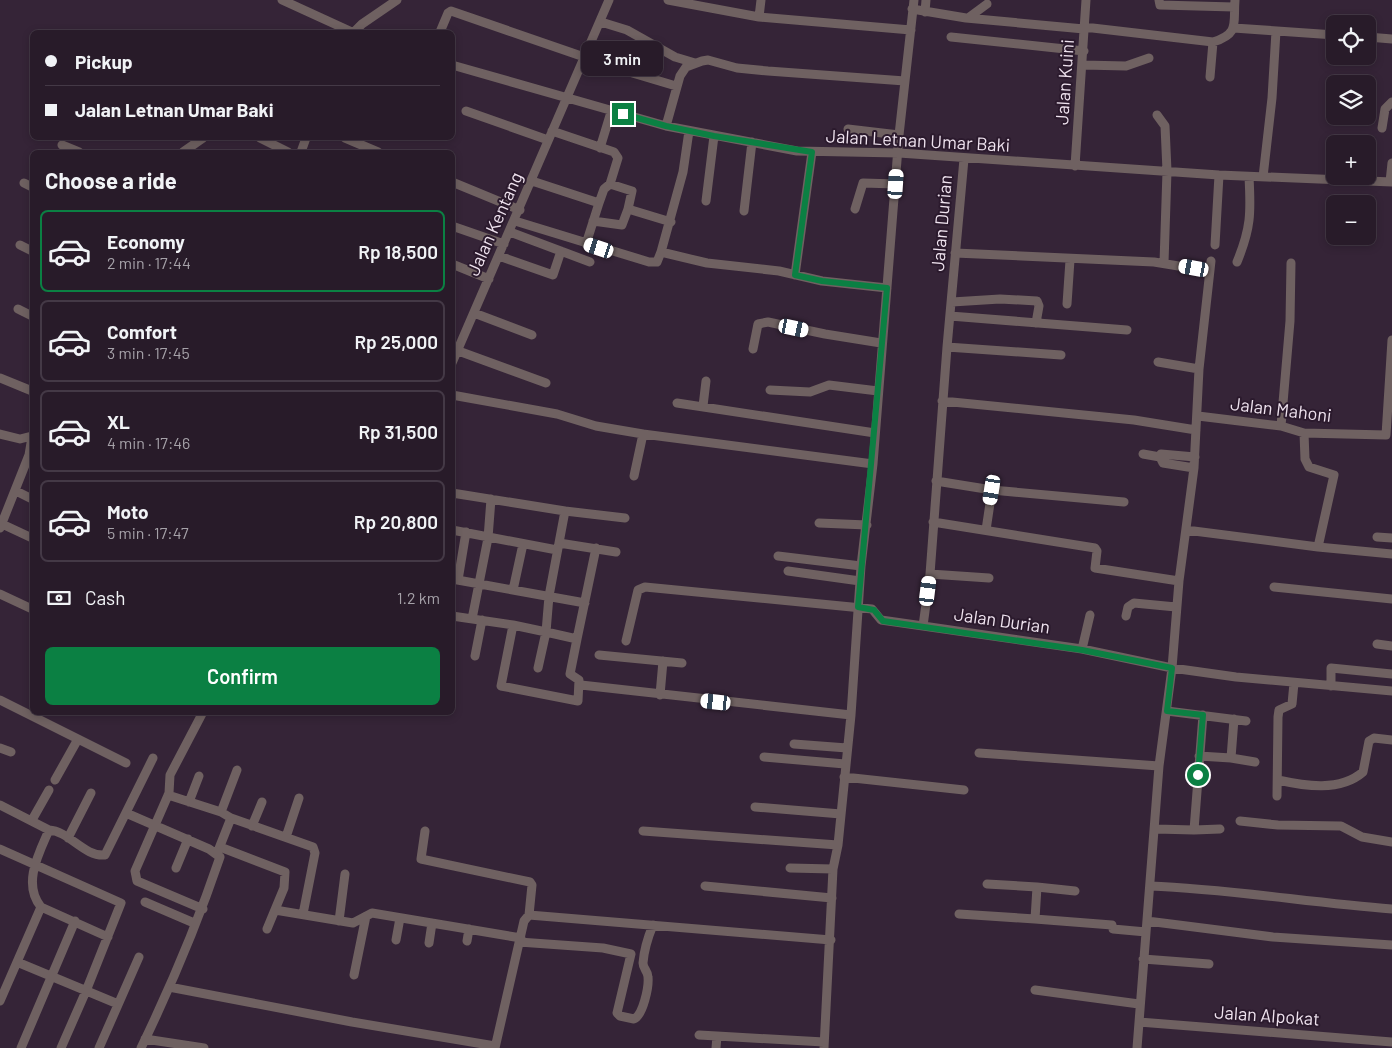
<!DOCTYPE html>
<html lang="en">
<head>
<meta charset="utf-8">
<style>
	body { margin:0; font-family:Barlow,sans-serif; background:#342835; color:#f1f3f6; height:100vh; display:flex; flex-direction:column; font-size:19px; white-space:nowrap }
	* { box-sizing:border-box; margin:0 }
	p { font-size:16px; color:#a5a1a8 }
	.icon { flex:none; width:28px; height:28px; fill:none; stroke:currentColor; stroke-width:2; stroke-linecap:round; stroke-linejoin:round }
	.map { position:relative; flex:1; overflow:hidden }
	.drawer { position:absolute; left:30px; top:150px; width:425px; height:565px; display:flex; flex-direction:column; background:#281b29; border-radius:8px; box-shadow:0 2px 8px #0003,0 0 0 1px #443946 }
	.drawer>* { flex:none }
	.hud { position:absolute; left:30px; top:30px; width:425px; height:110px; border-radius:8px; box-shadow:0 2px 8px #0003,0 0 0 1px #443946; display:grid; align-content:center; height:110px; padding:0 15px; background:#281b29 }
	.controls { position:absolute; left:1326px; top:15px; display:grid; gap:10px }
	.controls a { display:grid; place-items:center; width:50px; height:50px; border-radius:8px; background:#281b29; box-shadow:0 2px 8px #0003,0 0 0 1px #443946; font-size:25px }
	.end { position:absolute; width:22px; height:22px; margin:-11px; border:6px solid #0b8043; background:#fff; box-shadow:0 0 0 2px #fff }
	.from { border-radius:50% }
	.bubble { position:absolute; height:35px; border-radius:8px; background:#281b29; box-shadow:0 2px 8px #0003,0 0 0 1px #443946; font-size:16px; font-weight:600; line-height:35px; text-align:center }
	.car { position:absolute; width:15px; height:30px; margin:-15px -8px; border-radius:6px; box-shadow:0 0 4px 1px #0007; background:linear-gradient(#fff 24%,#345 0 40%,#fff 0 76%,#345 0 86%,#fff 0) }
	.hud b { display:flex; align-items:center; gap:18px; height:48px; font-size:19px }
	.hud b+b { border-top:1px solid #443946 }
	.hud i { width:12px; height:12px; background:#f1f3f6 }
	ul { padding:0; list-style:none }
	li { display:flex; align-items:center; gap:15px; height:82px; margin:0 10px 8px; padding:0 5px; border:2px solid #443946; border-radius:8px }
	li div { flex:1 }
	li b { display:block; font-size:19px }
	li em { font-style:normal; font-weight:600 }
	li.current { border-color:#0b8043 }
	li>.icon { width:45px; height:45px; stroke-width:1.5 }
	h2 { padding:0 15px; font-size:22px; line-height:60px }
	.pay { display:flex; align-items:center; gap:12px; height:55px; padding:0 15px; font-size:19px }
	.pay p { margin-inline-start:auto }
	.cta { display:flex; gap:10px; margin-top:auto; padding:10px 15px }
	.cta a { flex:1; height:58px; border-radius:8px; background:#0b8043; color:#fff; font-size:20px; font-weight:600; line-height:58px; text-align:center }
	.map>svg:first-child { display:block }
</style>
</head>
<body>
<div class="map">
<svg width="1392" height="1048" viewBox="0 0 1392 1048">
	<rect width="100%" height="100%" fill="#352437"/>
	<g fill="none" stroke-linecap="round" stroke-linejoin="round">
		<path stroke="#6f6161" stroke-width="9" d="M282 0 352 32
			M668 0 759 17 911 30
			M1159 0 1160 5 1234 7
			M912 9 966 18 1084 29
			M925 12 926 0
			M759 17 761 0
			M968 18 987 4
			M601 22 627 30 675 57 695 63
			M1084 27 1213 42C1240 34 1233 23 1235 0
			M1234 28 1335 35
			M355 31 362 24 397 0
			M440 32 448 13 451 11 619 69 676 86
			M951 37 1084 51
			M1368 37 1392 39
			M452 65 666 126 797 151 899 153 1219 175 1392 182
			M1083 65 1126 66 1149 58
			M1210 77 1213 42
			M466 111 548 140
			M1157 115 1165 126 1167 171 1164 263
			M666 126 680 76 686 67 702 61 708 60 737 68 768 71 905 81
			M1382 128 1385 109 1392 102
			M848 129 899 135
			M260 138 288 152
			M345 138 378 152
			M62 145 79 152
			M600 148 611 112
			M183 152 203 138
			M301 152 306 138
			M964 159 947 347 930 574 923 626 1082 649 1172 668 1236 677 1392 691
			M1075 166 1086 0
			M1263 177 1272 98 1276 31
			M532 181 599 203 604 189 610 184 618 158 614 152 552 131
			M452 182 520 210
			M1390 182 1392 163
			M24 183 32 187
			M610 184 632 191 628 209 671 222
			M706 201 714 136
			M855 209 863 183 896 184
			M744 211 752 142
			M515 221 649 262H657L661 252 707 263 779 271 822 281 887 288
			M593 221 622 225 628 209
			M452 226 504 244
			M510 232 590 262
			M586 244 599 203
			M20 245 32 251
			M1215 245 1219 175
			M661 252 683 172 689 131
			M955 253 1154 262 1209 271
			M499 256 553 275 561 251
			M1237 262C1251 228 1251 213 1249 177
			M452 264 489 279
			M795 275 812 152
			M952 302 1000 299 1037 301 1039 306 1036 323
			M1067 304 1070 260
			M18 309 32 316
			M474 313 532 335
			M950 316 1127 330
			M947 347 1061 355
			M453 349 546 383
			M753 349 758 324 768 322 825 334 881 343
			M1158 362 1199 369
			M452 363 609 0
			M0 378 32 391
			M770 390 810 392 829 385 878 391
			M452 395 557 414 596 426 643 434 873 464
			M942 401 1134 420 1196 430
			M677 403 875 433
			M703 406 706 381
			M1198 416 1281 426 1304 433 1386 435 1392 340
			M1281 426 1290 321 1291 263
			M1304 433 1305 459 1309 467 1334 475 1318 547
			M0 434 20 439 32 436
			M1143 454 1160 457 1161 454 1195 457
			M1160 457 1163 463 1194 468
			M634 476 643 434
			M936 481 992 490
			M16 491 32 499
			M452 493 565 511 549 596 546 632 513 625 452 616
			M565 511 625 518
			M933 522 1095 548 1097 551 1095 568 1179 581
			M819 523 867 525
			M2 524 32 538
			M0 528 29 455 32 437
			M452 530 557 550
			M986 530 992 490 1124 502
			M1186 530 1318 547 1392 554
			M1377 537 1392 538
			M559 543 616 552
			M778 556 861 566
			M788 571 860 581
			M930 574 989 578
			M452 579 585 603
			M458 580 466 532
			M1274 587 1392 599
			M513 590 523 544
			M0 594 32 609
			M1126 616 1128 607 1134 603 1176 607
			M472 619 488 538 491 499
			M513 625 501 686 578 701 579 680 570 674 577 639 546 632 538 668
			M577 639 596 548
			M626 641 638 590 645 587 872 609 881 620 923 626
			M1377 644 1392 646
			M1082 649 1090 615
			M599 655 682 663
			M475 656 482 620
			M581 685 851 715
			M1331 686V668L1392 674
			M660 695 663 661
			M0 700 126 763
			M1167 711 1246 721
			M794 744 847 748
			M0 748 11 752
			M979 753 1159 766
			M1199 756 1231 758 1234 719
			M764 757 845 764
			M1231 758 1255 762
			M844 777 964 790
			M55 780 78 739
			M1278 780C1305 786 1340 792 1363 772L1369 741 1374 738 1392 740
			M168 795 221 812
			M1277 796 1278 717 1279 710 1292 704 1294 683
			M189 802 199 776
			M0 805 49 830C69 831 84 857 105 855L153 758
			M755 807 841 814
			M126 813 209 849 220 857C198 922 171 986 141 1048
			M231 818 313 847 315 853 303 914
			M32 820 49 790
			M1240 821 1278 825 1341 826 1362 837 1392 842
			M252 826 262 802
			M1156 829 1194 830 1203 715
			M49 830C39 853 22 884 41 907L108 937
			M1194 830 1220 829
			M425 831 421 859 530 882 532 885 529 915
			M643 831 838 845
			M286 837 299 798
			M68 838 91 793
			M220 847 285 872 284 888 267 929
			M0 849 121 903 86 991 61 1048
			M218 851 231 818 221 812 237 770
			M176 868 188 839
			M790 868 833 869
			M987 884 1037 887 1035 919 1112 925 1113 929 1146 932
			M705 886 832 898
			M1150 886C1231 889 1311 903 1392 909
			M1037 887 1075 891
			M145 902 194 923
			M203 909 137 881 135 871 169 793 170 775 203 712
			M275 910 353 923 372 913 521 938
			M959 914 1035 919
			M339 921 345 874
			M1147 921 1273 937 1392 945
			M396 940 400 918
			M467 941 469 929
			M519 942 603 948 631 954 617 1013 620 1016 634 1019C643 1015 649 987 648 977 648 971 643 969 643 963 644 950 648 937 653 925
			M429 943 432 923
			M1143 959 1209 964
			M17 962 118 1004
			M354 975 366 916
			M169 987 352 1022 495 1046
			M1035 990 1139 1004
			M0 1001 41 907
			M1139 1022 1392 1042
			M699 1035 717 1036
			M145 1039 204 1048
			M21 1048 75 921
			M99 1048 139 957
			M495 1048 524 921 529 915 831 940
			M716 1048 717 1036 824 1042
			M824 1048 833 869 838 845 851 715 861 566 873 464 899 135 914 0
			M1137 1048 1159 766 1172 668 1179 581 1194 468 1199 369 1211 261"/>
	</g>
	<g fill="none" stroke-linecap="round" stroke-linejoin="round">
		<path stroke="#0b8043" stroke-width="6" d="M623 114 666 126 714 136 812 152 795 275 822 281 887 288 858 607 874 610 883 621 1082 650 1172 668 1167 711 1203 715 1198 775"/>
	</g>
	<g text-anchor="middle" stroke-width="4" stroke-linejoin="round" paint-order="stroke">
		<g font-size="18" fill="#efe3ef" stroke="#2b1a2d">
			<text transform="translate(1065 82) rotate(-86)" y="6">Jalan Kuini</text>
			<text transform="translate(918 141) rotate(3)" y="6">Jalan Letnan Umar Baki</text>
			<text transform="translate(942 223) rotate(-85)" y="6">Jalan Durian</text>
			<text transform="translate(495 224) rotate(-66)" y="6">Jalan Kentang</text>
			<text transform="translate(1281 410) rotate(7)" y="6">Jalan Mahoni</text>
			<text transform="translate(1002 621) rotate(8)" y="6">Jalan Durian</text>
			<text transform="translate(1267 1016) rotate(4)" y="6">Jalan Alpokat</text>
		</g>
	</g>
</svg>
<div class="controls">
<a><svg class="icon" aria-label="locate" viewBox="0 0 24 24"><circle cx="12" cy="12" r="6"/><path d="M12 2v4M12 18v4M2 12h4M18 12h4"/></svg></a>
<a><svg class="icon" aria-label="layers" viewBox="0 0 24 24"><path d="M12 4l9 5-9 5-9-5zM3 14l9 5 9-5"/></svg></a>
<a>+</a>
<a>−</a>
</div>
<i class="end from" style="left:1198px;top:775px"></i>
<i class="end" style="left:623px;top:114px"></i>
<div class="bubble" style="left:581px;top:41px;width:82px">3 min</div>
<i class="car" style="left:896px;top:184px;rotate:4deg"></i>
<i class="car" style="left:599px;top:248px;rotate:288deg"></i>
<i class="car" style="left:1194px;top:268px;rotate:280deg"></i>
<i class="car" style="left:794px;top:328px;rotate:102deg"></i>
<i class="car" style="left:992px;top:490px;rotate:189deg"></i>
<i class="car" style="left:928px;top:591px;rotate:7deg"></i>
<i class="car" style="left:716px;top:702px;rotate:276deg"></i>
<div class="hud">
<b><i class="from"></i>Pickup</b>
<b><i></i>Jalan Letnan Umar Baki</b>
</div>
<section class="drawer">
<h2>Choose a ride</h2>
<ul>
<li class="current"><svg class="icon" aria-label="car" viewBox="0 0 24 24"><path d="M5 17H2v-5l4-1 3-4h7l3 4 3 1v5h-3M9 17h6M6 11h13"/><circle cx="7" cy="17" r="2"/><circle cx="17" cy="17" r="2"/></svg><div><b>Economy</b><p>2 min · 17:44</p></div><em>Rp 18,500</em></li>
<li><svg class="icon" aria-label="car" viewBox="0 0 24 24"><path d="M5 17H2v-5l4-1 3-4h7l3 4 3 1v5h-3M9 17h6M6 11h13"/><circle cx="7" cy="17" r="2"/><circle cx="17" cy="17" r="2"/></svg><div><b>Comfort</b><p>3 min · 17:45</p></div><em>Rp 25,000</em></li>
<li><svg class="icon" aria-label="car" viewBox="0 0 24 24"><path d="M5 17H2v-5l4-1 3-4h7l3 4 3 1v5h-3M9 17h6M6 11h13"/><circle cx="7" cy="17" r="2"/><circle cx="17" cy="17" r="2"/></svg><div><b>XL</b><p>4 min · 17:46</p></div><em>Rp 31,500</em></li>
<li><svg class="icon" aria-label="car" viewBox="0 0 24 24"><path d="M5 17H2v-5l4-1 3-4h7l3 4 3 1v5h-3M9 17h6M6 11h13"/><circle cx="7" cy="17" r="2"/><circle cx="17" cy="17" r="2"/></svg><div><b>Moto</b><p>5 min · 17:47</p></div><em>Rp 20,800</em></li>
</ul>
<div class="pay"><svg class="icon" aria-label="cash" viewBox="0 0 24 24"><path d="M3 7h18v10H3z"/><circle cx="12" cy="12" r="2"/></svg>Cash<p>1.2 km</p></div>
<div class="cta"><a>Confirm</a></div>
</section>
</div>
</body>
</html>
